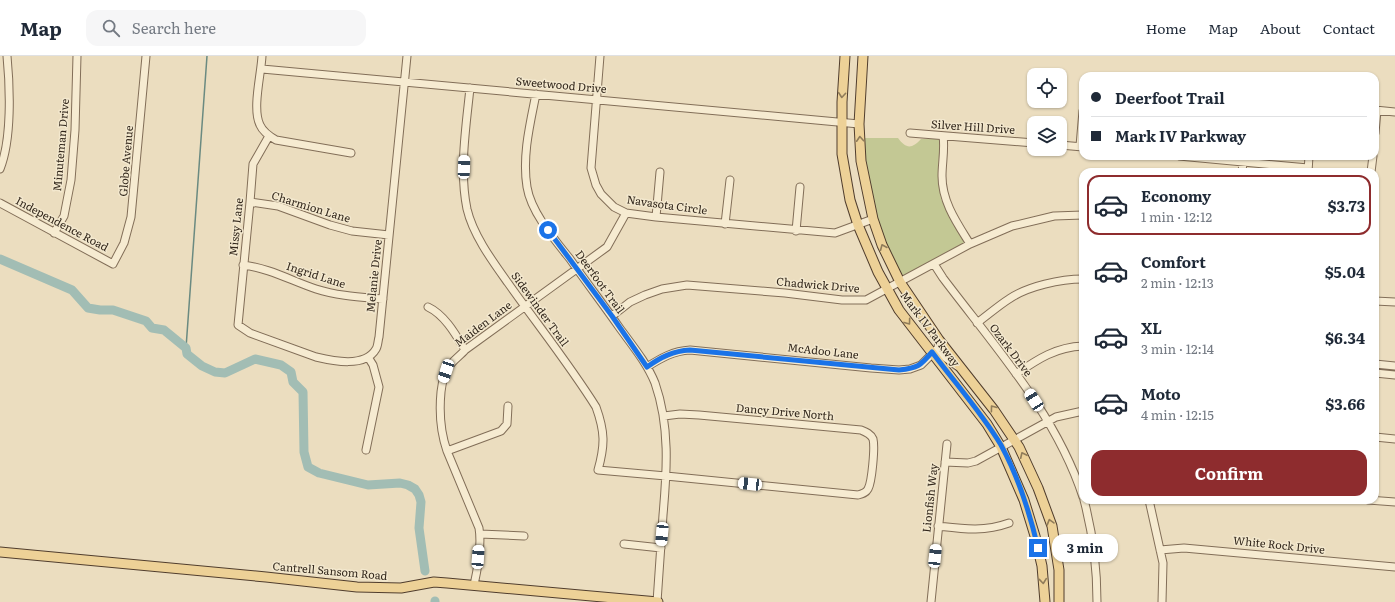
<!DOCTYPE html>
<html lang="en">
<head>
<meta charset="utf-8">
<style>
	body { margin:0; font-family:Literata,serif; background:#f6f6f7; color:#1f2937; height:100vh; display:flex; flex-direction:column; font-size:15px; white-space:nowrap }
	* { box-sizing:border-box; margin:0 }
	p { font-size:13px; color:#747a83 }
	.icon { flex:none; width:22px; height:22px; fill:none; stroke:currentColor; stroke-width:2; stroke-linecap:round; stroke-linejoin:round }
	.map { position:relative; flex:1; overflow:hidden }
	.panel { position:absolute; left:1079px; top:112px; width:300px; height:336px; display:flex; flex-direction:column; background:#fff; border-radius:12px; box-shadow:0 1px 3px #0004 }
	.panel>* { flex:none }
	.top-card { position:absolute; left:1079px; top:16px; width:300px; height:88px; border-radius:12px; box-shadow:0 1px 3px #0004; display:grid; align-content:center; height:88px; padding:0 12px; background:#fff }
	.tools { position:absolute; left:1027px; top:12px; display:grid; gap:8px }
	.tools a { display:grid; place-items:center; width:40px; height:40px; border-radius:8px; background:#fff; box-shadow:0 1px 3px #0004; font-size:20px }
	.end { position:absolute; width:18px; height:18px; margin:-9px; border:5px solid #1a73e8; background:#fff; box-shadow:0 0 0 2px #fff }
	.from { border-radius:50% }
	.bubble { position:absolute; height:28px; border-radius:12px; background:#fff; box-shadow:0 1px 3px #0004; font-size:13px; font-weight:700; line-height:28px; text-align:center }
	.car { position:absolute; width:12px; height:24px; margin:-12px -6px; border-radius:5px; box-shadow:0 0 3px 1px #0007; background:linear-gradient(#fff 24%,#345 0 40%,#fff 0 76%,#345 0 86%,#fff 0) }
	.top-card b { display:flex; align-items:center; gap:14px; height:38px; font-size:15px }
	.top-card b+b { border-top:1px solid #e0e1e3 }
	.top-card i { width:10px; height:10px; background:#1f2937 }
	ul { padding:7px 0 0; list-style:none }
	li { display:flex; align-items:center; gap:12px; height:60px; margin:0 8px 6px; padding:0 4px; border:2px solid transparent; border-radius:12px }
	li div { flex:1 }
	li b { display:block; font-size:15px }
	li em { font-style:normal; font-weight:700 }
	li.active { border-color:#8e2c2e }
	li>.icon { width:36px; height:36px; stroke-width:1.5 }
	.cta { display:flex; gap:8px; margin-top:auto; padding:8px 12px }
	.cta a { flex:1; height:46px; border-radius:12px; background:#8e2c2e; color:#fff; font-size:16px; font-weight:700; line-height:46px; text-align:center }
	header { display:flex; align-items:center; gap:24px; box-sizing:border-box; height:56px; padding:0 20px; background:#fff; border-bottom:1px solid #e0e1e3 }
	header strong { font-size:19px }
	nav { display:flex; gap:22px; margin-inline-start:auto; font-size:14px }
	.search { width:280px; height:36px; background:#f6f6f7; display:flex; align-items:center; gap:10px; box-sizing:border-box; padding:0 14px; border-radius:12px; color:#747a83; font-size:15px }
	.map>svg:first-child { display:block }
</style>
</head>
<body>
<header>
<strong>Map</strong>
<div class="search"><svg class="icon" aria-label="search" viewBox="0 0 24 24"><circle cx="10" cy="10" r="6"/><path d="M15 15l6 6"/></svg>Search here</div>
<nav><a>Home</a><a>Map</a><a>About</a><a>Contact</a></nav>
</header>
<div class="map">
<svg width="1395" height="546" viewBox="0 0 1395 546">
	<rect width="100%" height="100%" fill="#ebddbf"/>
	<path fill="#c3c894" d="M862 82H898C906 93 912 93 921 83H940L938 118 941 143 965 186 903 220C897 209 891 198 886 187 871 154 866 117 862 82Z"/>
	<g fill="none" stroke-linecap="round" stroke-linejoin="round">
		<path stroke="#6a8a81" stroke-width="1.5" d="M186 292 207 0"/>
		<path stroke="#a2bdb4" stroke-width="9" d="M0 203 72 234 88 252 100 254H113L146 265 152 272 164 274 186 292 187 298 202 310 215 316 225 317 255 303 281 309 291 316 293 326 303 336 304 396 308 411 319 417 368 429 400 427 408 429 415 433 419 439 421 446 419 472 425 515
			M435 545V546"/>
		<g stroke="#826e58" stroke-width="9">
			<path id="minor" d="M262 0C261 19 252 53 260 69 263 76 269 80 276 84L351 97
				M600 0 591 112 596 129 601 138 614 151 626 157 656 161 835 177 873 163
				M262 13 859 68
				M470 32C466 71 459 114 467 153 473 179 493 206 508 227 537 268 569 308 596 351 605 376 605 389 598 414L666 420 858 439C862 438 866 437 868 433 872 426 875 391 873 383 871 378 866 376 861 374L699 359 680 358 664 360
				M536 38C530 68 522 100 527 131 531 156 554 183 570 203 586 226 603 248 619 271 632 289 647 307 655 327 670 370 667 414 663 459 661 488 659 517 657 546
				M1375 54 1395 56
				M910 77 1034 87
				M1375 77 1377 54
				M269 80 253 108 250 146 238 269 250 277 316 301C333 305 365 312 376 293 378 290 378 284 379 281L407 0
				M943 80C945 93 942 107 942 120 942 146 957 167 970 188
				M1060 89 1083 91
				M1080 90 1083 55
				M1179 100 1308 112
				M0 113C12 83 10 31 7 0
				M1242 116 1243 106
				M1308 116 1309 100
				M1371 116 1373 100
				M250 146 278 150 330 169 352 175 389 179
				M0 147 113 208 124 187 131 161 146 0
				M656 161 660 116
				M725 168 730 124
				M796 175 800 131
				M54 177 64 160 71 124 75 74 77 0
				M934 208 943 222C995 291 1056 358 1083 441
				M243 209C269 212 292 225 316 233 338 240 360 241 383 243
				M1375 245 1395 246
				M428 251C445 259 456 279 465 294
				M612 260 630 246 645 239 662 233 687 229 785 237 842 244H866L970 188 1012 170 1054 160 1083 159
				M977 267C988 259 998 250 1009 243 1028 230 1061 223 1083 223
				M932 296 943 300 957 310
				M1375 308 1395 310
				M647 311C661 302 673 295 690 294L871 312 899 314 910 313 921 309 938 292 939 284
				M1375 317 1395 319
				M1016 318C1038 303 1056 291 1083 290
				M1375 381 1395 383
				M366 394 379 331 373 309 368 301
				M447 395 501 375 507 368 508 350
				M945 406 968 407 976 405 1056 361 1083 355
				M1084 444C1093 478 1097 511 1097 546
				M1149 444 1163 507 1162 546
				M1368 444 1395 446
				M938 470C964 473 984 476 1009 467
				M480 478 524 480
				M624 488 661 492
				M1160 494 1184 492 1395 511
				M474 529C478 511 482 490 479 472L447 395C440 375 439 357 441 336 442 328 443 319 448 312 452 305 460 300 465 294L607 191 626 157
				M931 546 947 388"/>
		</g>
		<g stroke="#503d2d" stroke-width="11">
			<path id="major" d="M845 0 842 46V98L850 144 858 169 878 216 899 254 987 368 1001 391 1024 444 1035 480 1042 510 1045 546
				M863 0 859 68 861 105 873 163 882 189 900 226 939 284 994 354 1019 391 1038 432 1052 470 1059 514V546
				M0 496 266 521 357 531 401 532 434 526 447 527 658 546"/>
		</g>
		<use href="#minor" stroke="#f6ebd1" stroke-width="7"/>
		<use href="#major" stroke="#edd197" stroke-width="9"/>
	</g>
	<defs><path id="oneway-chevron" d="M-2-3.5L2.5 0L-2 3.5" fill="none" stroke-width="1.6" stroke-linecap="round" stroke-linejoin="round"/></defs>
	<g stroke="#907c5a">
		<use href="#oneway-chevron" transform="translate(842 39) rotate(95)"/>
		<use href="#oneway-chevron" transform="translate(860 83) rotate(-94)"/>
		<use href="#oneway-chevron" transform="translate(883 191) rotate(-113)"/>
		<use href="#oneway-chevron" transform="translate(908 266) rotate(54)"/>
		<use href="#oneway-chevron" transform="translate(993 352) rotate(-127)"/>
		<use href="#oneway-chevron" transform="translate(1023 399) rotate(-115)"/>
		<use href="#oneway-chevron" transform="translate(1050 466) rotate(-106)"/>
		<use href="#oneway-chevron" transform="translate(1043 525) rotate(84)"/>
	</g>
	<g fill="none" stroke-linecap="round" stroke-linejoin="round">
		<path stroke="#1a73e8" stroke-width="5" d="M548 174 612 260 647 311C661 301 673 295 690 294L899 314C918 312 920 310 932 296 955 327 981 356 1001 389 1018 420 1030 458 1038 492"/>
	</g>
	<g text-anchor="middle" stroke-width="3" stroke-linejoin="round" paint-order="stroke">
		<g font-size="11" fill="#32271c" stroke="#f3e8ce">
			<text transform="translate(561 29) rotate(5)" y="4">Sweetwood Drive</text>
			<text transform="translate(973 71) rotate(4)" y="4">Silver Hill Drive</text>
			<text transform="translate(61 89) rotate(-85)" y="4">Minuteman Drive</text>
			<text transform="translate(126 105) rotate(-85)" y="4">Globe Avenue</text>
			<text transform="translate(667 149) rotate(8)" y="4">Navasota Circle</text>
			<text transform="translate(311 151) rotate(17)" y="4">Charmion Lane</text>
			<text transform="translate(62 168) rotate(28)" y="4">Independence Road</text>
			<text transform="translate(236 171) rotate(-84)" y="4">Missy Lane</text>
			<text transform="translate(316 219) rotate(18)" y="4">Ingrid Lane</text>
			<text transform="translate(374 220) rotate(-84)" y="4">Melanie Drive</text>
			<text transform="translate(600 226) rotate(54)" y="4">Deerfoot Trail</text>
			<text transform="translate(818 229) rotate(5)" y="4">Chadwick Drive</text>
			<text transform="translate(540 253) rotate(54)" y="4">Sidewinder Trail</text>
			<text transform="translate(483 268) rotate(-37)" y="4">Maiden Lane</text>
			<text transform="translate(930 273) rotate(53)" y="4">Mark IV Parkway</text>
			<text transform="translate(1011 294) rotate(53)" y="4">Ozark Drive</text>
			<text transform="translate(823 295) rotate(6)" y="4">McAdoo Lane</text>
			<text transform="translate(785 356) rotate(5)" y="4">Dancy Drive North</text>
			<text transform="translate(930 442) rotate(-84)" y="4">Lionfish Way</text>
			<text transform="translate(1279 489) rotate(6)" y="4">White Rock Drive</text>
			<text transform="translate(330 515) rotate(5)" y="4">Cantrell Sansom Road</text>
		</g>
	</g>
</svg>
<div class="tools">
<a><svg class="icon" aria-label="locate" viewBox="0 0 24 24"><circle cx="12" cy="12" r="6"/><path d="M12 2v4M12 18v4M2 12h4M18 12h4"/></svg></a>
<a><svg class="icon" aria-label="layers" viewBox="0 0 24 24"><path d="M12 4l9 5-9 5-9-5zM3 14l9 5 9-5"/></svg></a>
</div>
<i class="end from" style="left:548px;top:174px"></i>
<i class="end" style="left:1038px;top:492px"></i>
<div class="bubble" style="left:1052px;top:478px;width:66px">3 min</div>
<i class="car" style="left:464px;top:111px;rotate:2deg"></i>
<i class="car" style="left:446px;top:315px;rotate:198deg"></i>
<i class="car" style="left:1034px;top:344px;rotate:327deg"></i>
<i class="car" style="left:750px;top:428px;rotate:276deg"></i>
<i class="car" style="left:662px;top:478px;rotate:185deg"></i>
<i class="car" style="left:935px;top:500px;rotate:6deg"></i>
<i class="car" style="left:478px;top:501px;rotate:4deg"></i>
<div class="top-card">
<b><i class="from"></i>Deerfoot Trail</b>
<b><i></i>Mark IV Parkway</b>
</div>
<section class="panel">
<ul>
<li class="active"><svg class="icon" aria-label="car" viewBox="0 0 24 24"><path d="M5 17H2v-5l4-1 3-4h7l3 4 3 1v5h-3M9 17h6M6 11h13"/><circle cx="7" cy="17" r="2"/><circle cx="17" cy="17" r="2"/></svg><div><b>Economy</b><p>1 min · 12:12</p></div><em>$3.73</em></li>
<li><svg class="icon" aria-label="car" viewBox="0 0 24 24"><path d="M5 17H2v-5l4-1 3-4h7l3 4 3 1v5h-3M9 17h6M6 11h13"/><circle cx="7" cy="17" r="2"/><circle cx="17" cy="17" r="2"/></svg><div><b>Comfort</b><p>2 min · 12:13</p></div><em>$5.04</em></li>
<li><svg class="icon" aria-label="car" viewBox="0 0 24 24"><path d="M5 17H2v-5l4-1 3-4h7l3 4 3 1v5h-3M9 17h6M6 11h13"/><circle cx="7" cy="17" r="2"/><circle cx="17" cy="17" r="2"/></svg><div><b>XL</b><p>3 min · 12:14</p></div><em>$6.34</em></li>
<li><svg class="icon" aria-label="car" viewBox="0 0 24 24"><path d="M5 17H2v-5l4-1 3-4h7l3 4 3 1v5h-3M9 17h6M6 11h13"/><circle cx="7" cy="17" r="2"/><circle cx="17" cy="17" r="2"/></svg><div><b>Moto</b><p>4 min · 12:15</p></div><em>$3.66</em></li>
</ul>
<div class="cta"><a>Confirm</a></div>
</section>
</div>
</body>
</html>
